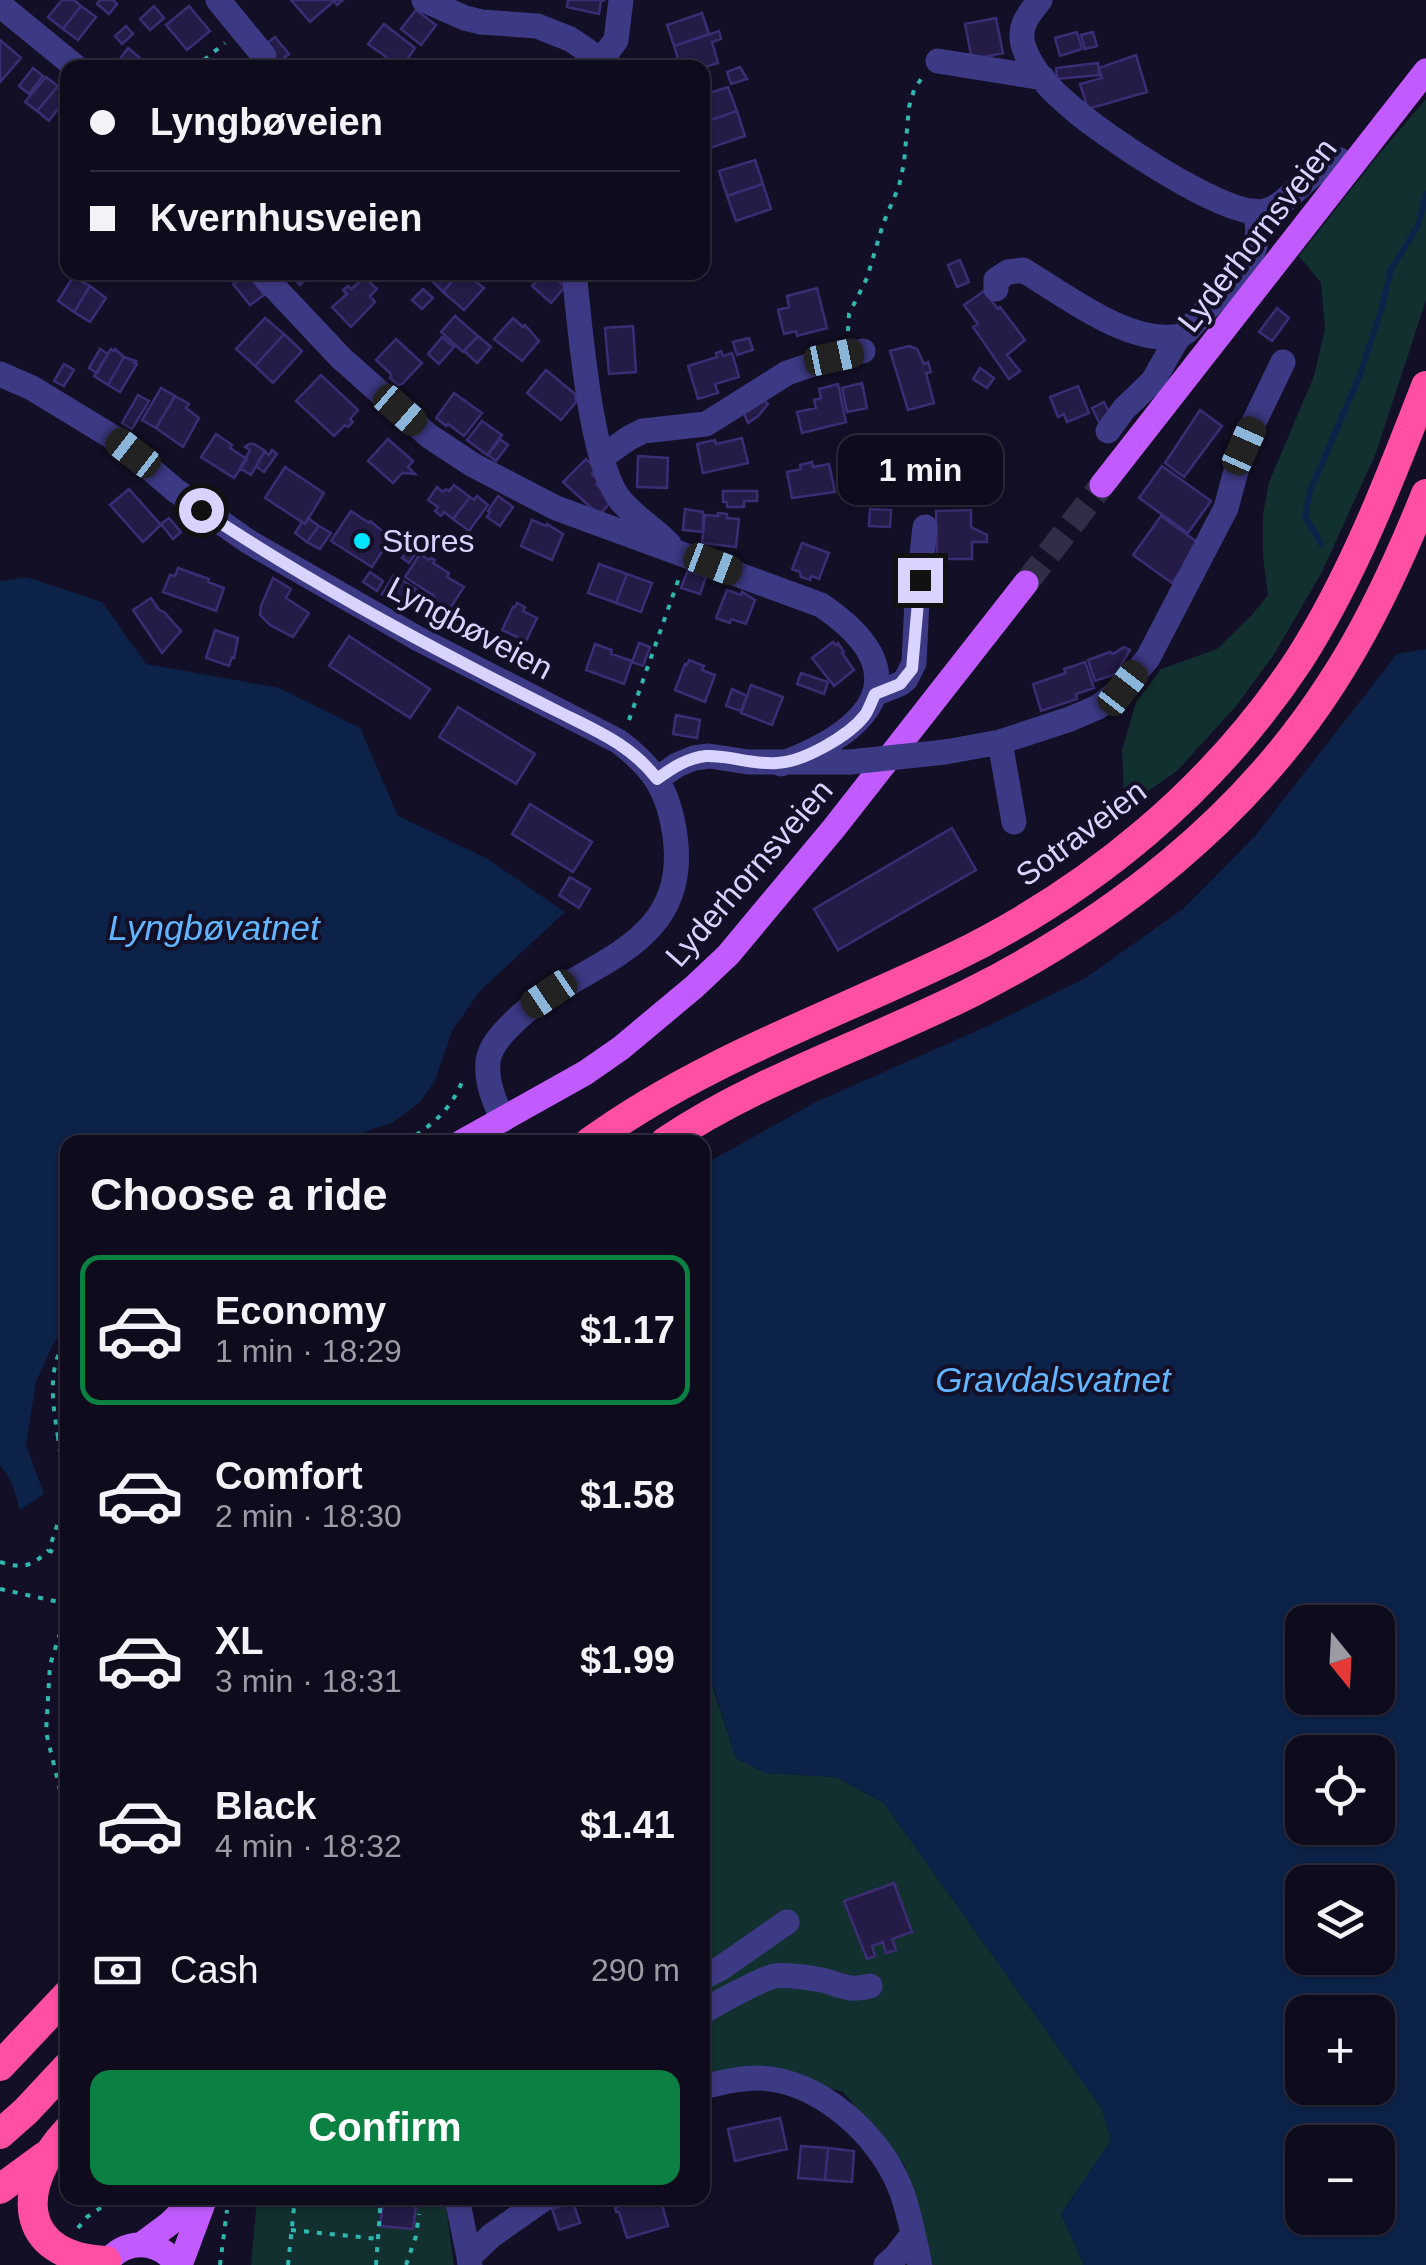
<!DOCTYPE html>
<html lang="en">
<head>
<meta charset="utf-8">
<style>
	body { margin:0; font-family:Helvetica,sans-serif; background:#171425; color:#f1f3f6; height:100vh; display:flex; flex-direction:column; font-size:38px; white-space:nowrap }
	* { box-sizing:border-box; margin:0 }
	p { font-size:32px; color:#9b9ba3 }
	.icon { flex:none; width:55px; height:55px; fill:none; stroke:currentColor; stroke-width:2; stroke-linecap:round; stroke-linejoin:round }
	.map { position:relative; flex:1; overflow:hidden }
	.side { position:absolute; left:60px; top:1135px; width:650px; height:1070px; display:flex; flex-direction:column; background:#0e0b1c; border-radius:20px; box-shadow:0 2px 8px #0004,0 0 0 2px #2e2b3b }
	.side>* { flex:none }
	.hud { position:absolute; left:60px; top:60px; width:650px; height:220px; border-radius:20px; box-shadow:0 2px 8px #0004,0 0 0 2px #2e2b3b; display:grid; align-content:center; height:220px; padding:0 30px; background:#0e0b1c }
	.needle { width:65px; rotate:162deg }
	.buttons { position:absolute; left:1285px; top:1605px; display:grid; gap:20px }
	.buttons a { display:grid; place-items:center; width:110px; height:110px; border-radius:20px; background:#0e0b1c; box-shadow:0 2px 8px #0004,0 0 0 2px #2e2b3b; font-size:50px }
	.end { position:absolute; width:45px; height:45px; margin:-22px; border:12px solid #d9d4ff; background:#111; box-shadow:0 0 0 5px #111 }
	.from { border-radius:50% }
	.bubble { position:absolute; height:70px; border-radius:20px; background:#0e0b1c; box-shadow:0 2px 8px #0004,0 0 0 2px #2e2b3b; font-size:32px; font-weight:600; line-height:70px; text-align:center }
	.car { position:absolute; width:30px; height:60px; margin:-30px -15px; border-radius:12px; box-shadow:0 0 8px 2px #0007; background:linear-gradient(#222 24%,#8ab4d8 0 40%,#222 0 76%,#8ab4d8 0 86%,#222 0) }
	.hud b { display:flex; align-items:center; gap:35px; height:95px; font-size:38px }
	.hud b+b { border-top:2px solid #2e2b3b }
	.hud i { width:25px; height:25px; background:#f1f3f6 }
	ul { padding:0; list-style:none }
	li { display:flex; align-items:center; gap:30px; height:150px; margin:0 20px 15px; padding:0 10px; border:5px solid transparent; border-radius:20px }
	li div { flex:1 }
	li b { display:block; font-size:38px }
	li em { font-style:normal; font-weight:600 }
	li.active { border-color:#0b8043 }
	li>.icon { width:90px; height:90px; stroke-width:1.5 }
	h2 { padding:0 30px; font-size:45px; line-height:120px }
	.pay { display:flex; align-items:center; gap:25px; height:110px; padding:0 30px; font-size:38px }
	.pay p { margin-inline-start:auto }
	.button { display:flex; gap:20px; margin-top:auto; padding:20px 30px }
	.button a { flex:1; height:115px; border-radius:20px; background:#0b8043; color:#fff; font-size:40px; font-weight:600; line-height:115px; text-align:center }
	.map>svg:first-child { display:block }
</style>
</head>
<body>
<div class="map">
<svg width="1426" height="2265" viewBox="0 0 1426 2265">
	<rect width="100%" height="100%" fill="#130f26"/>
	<path fill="#12302f" d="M1426 99V300L1376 453 1322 572 1273 656 1237 705 1177 771 1135 800 1124 794 1122 750 1136 702 1161 669 1217 649 1251 616 1268 595 1263 557V514L1269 482 1314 376 1325 329 1321 283 1299 256 1375 159Z
		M702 1655 736 1758 766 1773 836 1777 884 1803 1102 2109 1111 2140 1061 2214 1084 2265H933L905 2166 843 2092 771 2073 703 2093Z
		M257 2198H445L454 2265H251Z"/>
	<path fill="#0c2248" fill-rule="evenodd" d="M27 577 102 602 146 664 279 688 360 728 398 816 486 858 565 912 480 991 452 1031 435 1081 420 1102 392 1123 366 1131 358 1142H68L67 1324 53 1344 36 1382 26 1445 44 1494 20 1510 12 1483 0 1465V581Z
		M1426 649V2265H1084L1061 2214 1111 2140 1102 2109 884 1803 836 1777 766 1773 736 1758 703 1655 702 1617 707 1584 702 1579 703 1165 814 1103 992 1024 1087 977 1184 908 1255 836 1397 654ZM1302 1622H1378V1698H1302ZM1302 1752H1378V1828H1302ZM1302 1882H1378V1958H1302ZM1302 2012H1378V2088H1302ZM1302 2142H1378V2218H1302Z"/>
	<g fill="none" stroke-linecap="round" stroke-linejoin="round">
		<path stroke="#0c2248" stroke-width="6" d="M1321 544 1305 516 1310 491 1360 375 1382 307 1391 269 1418 226 1426 194"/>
	</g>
	<path fill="#241b47" stroke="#3b2d73" stroke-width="2.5" d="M62 0H74L81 6 63 29 48 17Z
		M100 0H113L117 4 109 14 97 4Z
		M291 0H343L337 5 334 1 310 22Z
		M568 0H605L601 1 599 14 567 7Z
		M81 6 96 17 78 40 63 29Z
		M154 6 164 18 150 30 140 19Z
		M189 6 210 31 187 50 166 25Z
		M416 10 436 25 421 45 401 29Z
		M702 13 709 34 674 46 667 25Z
		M996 18 1003 53 972 60 965 24Z
		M384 24 415 48 401 68H378L386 57 368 44Z
		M126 26 133 34 122 44 115 36Z
		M719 31 721 39 712 42 718 63 702 68H681L674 46Z
		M1077 32 1082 49 1060 56 1055 38Z
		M1093 32 1097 46 1085 49 1081 35Z
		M275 37 289 54 276 64 262 47Z
		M0 40 21 58 0 82Z
		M128 48 152 68H113Z
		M1136 55 1147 92 1088 109 1080 84 1102 78 1099 68Z
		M1098 63 1099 75 1057 79 1056 68Z
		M740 67 747 79 731 84 727 72Z
		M33 68 43 76 29 94 19 86Z
		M46 77 58 86 37 111 25 102Z
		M58 86 68 92V98L64 102 68 104V118L57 110 49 121 37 111Z
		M728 87 737 111 702 123V95Z
		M737 111 745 136 710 148 702 123Z
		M755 160 763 184 727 196 719 171Z
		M763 184 771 209 736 221 727 196Z
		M960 260 969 282 957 287 948 265Z
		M288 272H314L300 285Z
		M423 272H460L443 292Z
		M460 272H474L476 274 472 279 484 288 464 310 443 292Z
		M545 272H549L565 287 551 303 532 286Z
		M247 273 264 295 250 305 233 284Z
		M368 275 373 280 370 283 377 289 370 296 375 302 351 327 332 307 347 294 343 290 348 286 351 289Z
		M73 277 90 286 74 312 58 301Z
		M90 286 106 298 90 322 74 312Z
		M817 288 827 328 797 336 796 331 784 334 778 310 789 307 787 296Z
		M423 289 433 298 422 309 412 300Z
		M984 291 998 309 1000 307 1025 340 1007 355 1020 371 1009 379 973 327 978 324 964 305Z
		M1277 308 1289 318 1272 341 1259 332Z
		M455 316 478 336 463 352 441 332Z
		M265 318 284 334 255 366 236 349Z
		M513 318 523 327 525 325 539 341 522 361 494 339Z
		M633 326 636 372 609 374 605 328Z
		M284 334 302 351 273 383 255 366Z
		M478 336 491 347 477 363 464 351Z
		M442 337 454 347 439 364 428 354Z
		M749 338 753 350 737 355 733 342Z
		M396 339 422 363 402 384 398 385 390 378 391 374 376 360Z
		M909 346 917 349 924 364 928 362 931 372 926 373 934 403 908 410 890 351Z
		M100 349 108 354 97 373 89 368Z
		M111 349 114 351 115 349 124 357 108 385 94 376Z
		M721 351 723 356 732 353 739 377 715 384 718 393 698 399 688 366 717 357 716 353Z
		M124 357 136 361 134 363 137 364 120 392 108 385Z
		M64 364 74 370 64 386 54 381Z
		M980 368 994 378 987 388 973 379Z
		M546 370 575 394 576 402 561 420 527 393Z
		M321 375 358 410 350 419 353 422 348 427 345 425 334 436 296 401Z
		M862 383 867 408 847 412 842 388Z
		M838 384 846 422 802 433 797 412 816 408 814 400 821 398 819 389Z
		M1078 386 1089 413 1067 422 1064 414 1058 417 1050 397Z
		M161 388 175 396 156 428 142 420Z
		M454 393 482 413 464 436 448 424 446 426 436 418Z
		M138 395 149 401 132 429 122 423Z
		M175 396 189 404 186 408 199 418 183 447 156 428Z
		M758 396 768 404 758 416 748 423 743 411Z
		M1104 402 1113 420 1101 426 1092 408Z
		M1200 410 1222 426 1184 477 1165 463Z
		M482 421 502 435 487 455 467 440Z
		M216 434 232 445 230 448 247 459 234 478 201 457Z
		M944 437 951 462 908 474 901 449Z
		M742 438 748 463 703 473 697 444 715 440 716 444Z
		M388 439 413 461 408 467 415 474 402 473 393 483 368 461Z
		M500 439 508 445 496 461 488 455Z
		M865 443 868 461 851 464 848 446Z
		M249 444H254L265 451 251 475 240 468 250 450 245 447Z
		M272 450 277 454 264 472 257 467 258 462 265 452 269 455Z
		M638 456 668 458 667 488 637 487Z
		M586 459 596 469 592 474 599 481 596 484 613 500 599 515 563 482Z
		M812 462 813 467 829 464 835 492 792 498 787 472 801 469 800 465Z
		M1162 466 1211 501 1188 533 1139 498Z
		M285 467 324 493 305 524 265 498Z
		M454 485 470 497 453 519 444 512 441 516 435 511 438 507 428 500 437 487 443 492 446 489 449 491Z
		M129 489 161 525 143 542 110 505Z
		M723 491H757V501H744V507H727V502H723Z
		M477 496 488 505 469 531 453 519 470 497 474 500Z
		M498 496 513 507 500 526 487 517 490 512 488 511Z
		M685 509 703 512V532L683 530Z
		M870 509 891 510 890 527 869 526Z
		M971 510V527L987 535V542H972V559H937L936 511Z
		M351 511 369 523 370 521 391 538 372 567 331 541Z
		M718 513 727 514V518L739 519 736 547 702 543 705 515 718 516Z
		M1161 516 1200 544 1172 583 1133 555Z
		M169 518 181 532 173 539 161 524Z
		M308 518 319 526 307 542 295 533 302 522 305 524Z
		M532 520 546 526 547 524 563 534 552 560 521 546Z
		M319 526 331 533 320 549 307 542Z
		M413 543 420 547 409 563 402 558Z
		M802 543 829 553 819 579 811 576 810 580 801 577 800 572 792 569Z
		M420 554 429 560 431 558 435 560 433 563 449 573 447 577 464 587 447 613 431 602 434 596 405 577Z
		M599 564 627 574 616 603 588 593Z
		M178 568 209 579 208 582 224 588 216 611 163 592 170 575 175 576Z
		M688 570 706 577 700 594 681 588Z
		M370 572 383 581 377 591 363 582Z
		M627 574 652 583 641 612 616 603Z
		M394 575 416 589 404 607 382 594Z
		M273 578 291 589 286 598 309 613 293 637 270 625 260 615 261 606Z
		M727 590 741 595 742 592 755 600 746 624 731 619 730 623 716 618Z
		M151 598 159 610 164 612 181 631 162 653 133 610Z
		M517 603 525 607 523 611 537 618 526 641 502 630 513 607H515Z
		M215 630 238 638 234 658 232 657 229 666 206 658Z
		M349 636 430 689 410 718 329 666Z
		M833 642 836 645 838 643 844 652 842 653 854 670 834 686 812 658Z
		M639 643 650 647 643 666 632 662Z
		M595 644 612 650 611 654 632 661 624 684 586 670Z
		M1124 647 1130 650 1116 674 1095 681 1088 660 1110 652 1113 654Z
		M689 660 704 666 702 670 715 675 705 702 675 690 685 664 687 665Z
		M1085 662 1094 688 1076 694 1077 699 1041 711 1033 684 1066 673 1064 669Z
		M801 673 828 682 824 694 797 684Z
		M751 685 783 697 772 725 741 713Z
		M732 689 747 696 741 711 726 706Z
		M458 707 535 754 516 784 439 737Z
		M676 715 700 720 697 738 673 734Z
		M530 804 592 842 573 872 512 834Z
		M952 828 976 870 838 950 814 909Z
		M570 877 590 889 579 908 559 895Z
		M894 1883 912 1932 892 1939 896 1950 886 1953 883 1942 872 1946 875 1956 867 1959 844 1901Z
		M780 2118 787 2149 735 2161 728 2129Z
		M801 2146 828 2148 825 2180 798 2178Z
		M828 2148 854 2151 852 2182 825 2180Z
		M615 2198H660L668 2226 627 2238 619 2212H616L615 2208 618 2207Z
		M383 2201 416 2205 413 2229 380 2226Z
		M573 2202 580 2223 559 2230 552 2209Z"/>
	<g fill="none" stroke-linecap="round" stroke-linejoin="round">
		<path stroke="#312d47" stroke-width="25" stroke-dasharray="25 12" stroke-linecap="butt" d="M1026 583 1102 485"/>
		<path stroke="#2fb8b0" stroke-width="4" stroke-dasharray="5 8" stroke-linecap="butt" d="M194 68 225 43
			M848 331 849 314 867 278 883 224 899 186 904 163 909 107 914 90 921 79
			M629 720 679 578
			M405 1142C433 1125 452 1109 464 1077
			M58 1437C53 1406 46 1365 68 1338
			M64 1559 49 1550 66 1498 58 1437 68 1431
			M0 1562C23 1569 31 1567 49 1550
			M0 1589 68 1604
			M68 1608 50 1665 46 1732 68 1823
			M78 2228 87 2217 115 2198
			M291 2230 379 2239
			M220 2265 227 2210
			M288 2265 295 2198
			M376 2265 381 2198
			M406 2265 416 2236 419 2214"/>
		<path stroke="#3d3a85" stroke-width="25" d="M218 0 264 56
			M424 0 465 18 481 22 537 26 570 39 613 68
			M1040 0C1028 15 1017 27 1024 48 1032 71 1053 92 1071 107 1104 136 1216 211 1257 212 1282 212 1299 183 1319 170 1326 166 1333 163 1340 160L1351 167
			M0 5 77 68
			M602 59 616 40 621 0
			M938 61 1043 78
			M260 272 341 358 429 436 473 465 556 508 821 605C922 673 872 731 781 764
			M574 272C580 324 590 467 622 502 636 518 654 529 669 544
			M996 289V280L1008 272 1023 270C1065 295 1129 346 1180 336
			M1239 296 1228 286C1248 263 1266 242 1254 211
			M0 374 32 388 114 438 175 490 249 542 415 637 618 741C654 768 669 791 675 836 692 957 566 963 507 1029 498 1038 490 1048 488 1061 486 1082 494 1101 503 1120
			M1108 431 1124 409 1153 381 1178 337 1186 332 1228 286
			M602 457 629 438 643 431 706 424 787 373 834 357 863 351
			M875 694 900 684 906 679 914 663 917 600 925 527
			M1000 742 1014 822
			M945 752 1000 742 1070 719 1098 707 1123 688 1148 658 1226 508 1243 445 1283 362
			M657 779 677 765 694 758 709 756 748 762H850
			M702 1978 721 1968 787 1922
			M702 2012C718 2003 760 1979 775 1976 788 1974 803 1977 816 1979 838 1982 846 1993 870 1986
			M702 2087C720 2083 737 2078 756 2078 818 2078 880 2135 901 2190 910 2214 914 2240 920 2265
			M457 2198 469 2257
			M470 2265 469 2257 491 2236 545 2198
			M886 2265 896 2256 913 2234"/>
		<path stroke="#c25bff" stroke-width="25" d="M1102 485 1426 71
			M462 1142 585 1073 621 1048 694 987 728 955 834 828 1026 583
			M142 2244 169 2224 196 2198
			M105 2265C123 2238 158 2238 177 2265
			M180 2265 205 2198"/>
		<path stroke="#ff4fa3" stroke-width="30" d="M590 1142C700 1062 832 1016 954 957 1092 890 1214 789 1299 660 1353 575 1390 479 1426 386
			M665 1142C758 1079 871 1043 972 992 1114 920 1244 819 1331 684 1370 625 1400 559 1426 494
			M0 2066 68 1994
			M68 2130C15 2186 17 2257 106 2261
			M0 2134 26 2111 68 2066
			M0 2189 45 2156"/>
		<path stroke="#3d3a85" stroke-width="25" d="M850 762 945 752"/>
	</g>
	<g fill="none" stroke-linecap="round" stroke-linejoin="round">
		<path stroke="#d9d4ff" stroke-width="12" d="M201 510C286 567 376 618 467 665 499 682 531 698 563 714 599 732 632 746 657 779 672 768 687 758 706 756 729 755 753 765 777 763 803 762 849 736 865 715 869 709 872 700 875 694L900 684 912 669 920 580"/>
	</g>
	<circle fill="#00e5ff" stroke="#130f26" stroke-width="4" cx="362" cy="541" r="10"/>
	<g text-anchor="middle" stroke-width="8" stroke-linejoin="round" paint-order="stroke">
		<g font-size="32" fill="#d9d4ff" stroke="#130f26">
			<text transform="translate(1257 235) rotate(-52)" y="11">Lyderhornsveien</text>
			<text transform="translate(470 628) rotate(28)" y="11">Lyngbøveien</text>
			<text transform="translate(1081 833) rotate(-37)" y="11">Sotraveien</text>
			<text transform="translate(749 873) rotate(-49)" y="11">Lyderhornsveien</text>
		</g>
		<g font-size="32" fill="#d9d4ff" stroke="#130f26" text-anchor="start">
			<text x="382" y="552">Stores</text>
		</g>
		<g font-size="35" font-style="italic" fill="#62b6ff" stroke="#130f26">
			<text x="214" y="940">Lyngbøvatnet</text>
			<text x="1053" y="1392">Gravdalsvatnet</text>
		</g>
	</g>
</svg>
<div class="buttons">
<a><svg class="needle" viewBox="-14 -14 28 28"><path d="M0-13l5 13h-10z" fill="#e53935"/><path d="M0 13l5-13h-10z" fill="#9b9ba3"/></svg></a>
<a><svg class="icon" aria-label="locate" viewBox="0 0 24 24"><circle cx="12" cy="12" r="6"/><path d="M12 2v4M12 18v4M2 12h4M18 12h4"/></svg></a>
<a><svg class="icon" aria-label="layers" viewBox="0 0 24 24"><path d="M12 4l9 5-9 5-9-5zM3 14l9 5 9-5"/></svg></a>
<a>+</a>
<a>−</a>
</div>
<i class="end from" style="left:201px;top:510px"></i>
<i class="end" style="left:920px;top:580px"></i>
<div class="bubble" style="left:838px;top:435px;width:165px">1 min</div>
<i class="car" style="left:834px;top:357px;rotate:78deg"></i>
<i class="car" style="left:400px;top:410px;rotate:131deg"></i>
<i class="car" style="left:1244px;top:446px;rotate:24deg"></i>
<i class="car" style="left:133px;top:453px;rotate:308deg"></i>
<i class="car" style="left:713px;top:564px;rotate:111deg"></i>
<i class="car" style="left:1123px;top:688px;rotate:38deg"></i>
<i class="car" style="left:549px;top:994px;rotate:236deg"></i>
<div class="hud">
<b><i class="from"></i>Lyngbøveien</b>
<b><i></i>Kvernhusveien</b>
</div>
<section class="side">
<h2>Choose a ride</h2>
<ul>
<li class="active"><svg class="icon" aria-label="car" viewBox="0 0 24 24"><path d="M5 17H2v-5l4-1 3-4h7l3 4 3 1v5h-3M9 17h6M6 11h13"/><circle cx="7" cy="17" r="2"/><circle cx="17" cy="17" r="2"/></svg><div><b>Economy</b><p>1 min · 18:29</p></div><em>$1.17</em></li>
<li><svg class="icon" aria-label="car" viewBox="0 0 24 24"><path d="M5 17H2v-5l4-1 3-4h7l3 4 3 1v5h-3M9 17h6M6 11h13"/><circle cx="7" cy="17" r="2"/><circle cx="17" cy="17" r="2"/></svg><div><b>Comfort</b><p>2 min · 18:30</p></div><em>$1.58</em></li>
<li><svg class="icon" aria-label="car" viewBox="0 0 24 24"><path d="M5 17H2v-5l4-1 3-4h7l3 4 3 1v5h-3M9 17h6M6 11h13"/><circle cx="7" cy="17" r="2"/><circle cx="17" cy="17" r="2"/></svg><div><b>XL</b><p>3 min · 18:31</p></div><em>$1.99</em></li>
<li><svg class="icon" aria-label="car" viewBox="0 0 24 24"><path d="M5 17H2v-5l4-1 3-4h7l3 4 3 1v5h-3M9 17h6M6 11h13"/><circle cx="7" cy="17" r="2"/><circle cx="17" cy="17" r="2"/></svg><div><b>Black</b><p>4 min · 18:32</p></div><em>$1.41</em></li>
</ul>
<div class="pay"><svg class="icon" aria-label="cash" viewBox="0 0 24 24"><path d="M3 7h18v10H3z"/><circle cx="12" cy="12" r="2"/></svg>Cash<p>290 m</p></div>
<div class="button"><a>Confirm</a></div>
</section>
</div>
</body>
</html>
